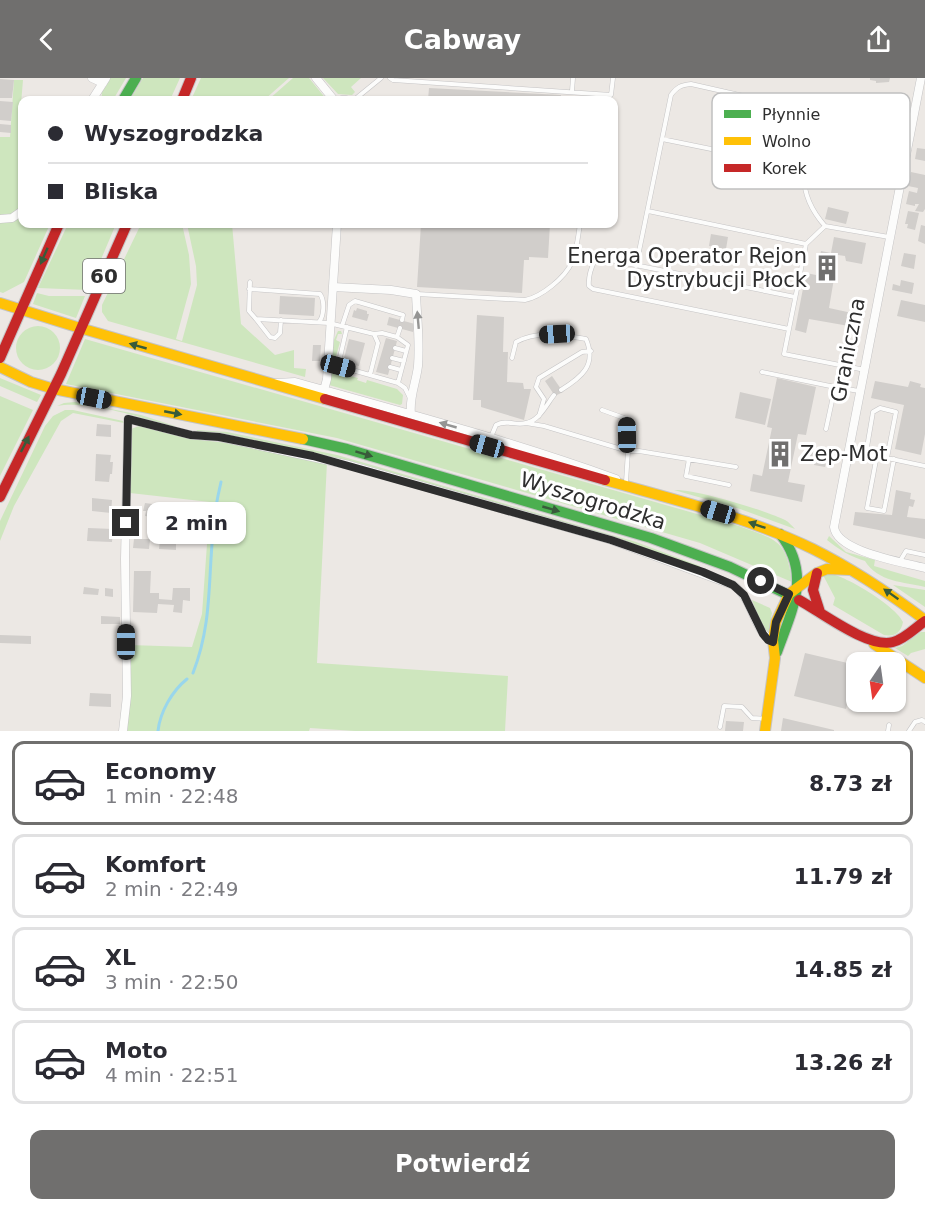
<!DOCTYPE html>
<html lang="pl">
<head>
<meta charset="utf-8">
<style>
	body { margin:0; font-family:"DejaVu Sans",sans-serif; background:#f7f7f7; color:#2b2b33; height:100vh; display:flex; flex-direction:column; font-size:22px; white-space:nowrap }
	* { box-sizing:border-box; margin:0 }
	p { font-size:20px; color:#7c7c81 }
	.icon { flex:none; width:33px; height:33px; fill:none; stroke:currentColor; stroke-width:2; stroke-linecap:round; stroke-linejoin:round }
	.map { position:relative; height:653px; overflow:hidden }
	.panel { display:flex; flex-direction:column; background:#fff; flex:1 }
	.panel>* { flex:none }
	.top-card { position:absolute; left:18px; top:18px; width:600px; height:132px; border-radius:12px; box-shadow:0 2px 4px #0004; display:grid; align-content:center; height:132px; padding:0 30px; background:#fff }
	.needle { width:39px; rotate:193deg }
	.buttons { position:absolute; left:846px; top:574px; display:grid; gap:12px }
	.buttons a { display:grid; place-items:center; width:60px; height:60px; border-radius:12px; background:#fff; box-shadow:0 2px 4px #0004; font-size:30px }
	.end { position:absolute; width:27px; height:27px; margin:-14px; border:8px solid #2e2e2e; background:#fff; box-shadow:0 0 0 3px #fff }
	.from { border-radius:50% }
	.bubble { position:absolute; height:42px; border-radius:12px; background:#fff; box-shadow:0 2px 4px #0004; font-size:20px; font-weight:700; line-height:42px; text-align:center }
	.car { position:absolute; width:18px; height:36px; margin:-18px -9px; border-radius:8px; box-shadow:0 0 4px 2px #0007; background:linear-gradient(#222 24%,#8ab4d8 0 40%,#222 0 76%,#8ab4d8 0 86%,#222 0) }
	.top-card b { display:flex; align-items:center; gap:21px; height:57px; font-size:22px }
	.top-card b+b { border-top:2px solid #e1e1e2 }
	.top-card i { width:15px; height:15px; background:#2b2b33 }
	ul { padding:10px 0 0; list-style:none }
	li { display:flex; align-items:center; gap:18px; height:84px; margin:0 12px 9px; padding:0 18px; border:3px solid #e1e1e2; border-radius:12px }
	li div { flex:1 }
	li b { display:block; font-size:22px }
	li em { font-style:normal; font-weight:700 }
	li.active { border-color:#706f6e }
	li>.icon { width:54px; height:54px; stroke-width:1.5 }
	.cta { display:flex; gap:12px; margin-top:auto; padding:12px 30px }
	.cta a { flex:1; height:69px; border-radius:12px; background:#706f6e; color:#fff; font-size:24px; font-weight:700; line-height:69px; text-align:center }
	header { display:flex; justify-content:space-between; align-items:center; height:78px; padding:0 30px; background:#706f6e; color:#fff; font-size:27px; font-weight:700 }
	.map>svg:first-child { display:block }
</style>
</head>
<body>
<header><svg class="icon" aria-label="back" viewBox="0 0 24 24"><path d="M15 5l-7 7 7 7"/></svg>Cabway<svg class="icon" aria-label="share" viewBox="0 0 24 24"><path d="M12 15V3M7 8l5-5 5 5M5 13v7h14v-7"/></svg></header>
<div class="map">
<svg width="925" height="653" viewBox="0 0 925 653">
	<rect width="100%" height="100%" fill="#ece8e4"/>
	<path fill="#cee6be" d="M109 0H126L113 22H101L102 16 100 14Z
		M143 0H180L170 22H130Z
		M201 0H289L264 22H191Z
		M293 0H309L327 22H268Z
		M323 0H361L351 9 355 14 352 17 338 16Z
		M14 2H23L21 26H22V127L12 136 0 137V59H10Z
		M22 137V146H50L24 204 3 215 0 214V144L13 143Z
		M68 146H116L88 212 38 210Z
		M141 146H182L189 177 191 206 176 261 182 263 197 207 196 188 187 146H232L241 246 275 277 294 272V290L306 291 305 299 108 243 102 234V227Z
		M37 215 49 218H85L76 240 33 226Z
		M16 270a22 22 0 1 1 44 0a22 22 0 1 1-44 0Z
		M338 253H341L342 256H338L336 262 340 264 332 293 358 300 357 302 366 305 367 302 397 311 403 317 402 326 400 327 329 307 333 264Z
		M85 261 739 448C776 462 786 460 792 504L700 465 337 360 66 306Z
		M0 300 41 317 37 324 0 308Z
		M0 318 33 332 0 398Z
		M75 324 141 337 175 348V350C143 340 89 322 57 328L64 325Z
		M65 332H73L123 343 124 345 73 335 61 343 14 428 0 463V443L45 348 53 338Z
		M139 348 191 361 227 365 327 384 317 585 508 598 505 653H355L310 650 309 653H127L129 631V567L192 569 202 536 210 424 130 415 131 351Z
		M197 352 227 354 337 377 636 464 700 488V490L618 461 362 386 312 374 228 357 196 354Z
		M674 412C696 411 764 432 785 442 789 444 792 448 795 451L740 431Z
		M829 458 846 474 875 482 874 488 925 503V509C904 504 878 504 865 483 851 479 838 471 827 462Z
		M826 495C844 496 896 528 903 544 901 555 894 559 884 557L833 527 835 520 823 497Z
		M893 507 925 512V529Z
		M752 522 770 530 772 535 768 556 759 541Z
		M921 554H925V571L911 575 908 578 895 570 902 568Z"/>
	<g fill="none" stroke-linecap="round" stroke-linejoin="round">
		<path stroke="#99d6ec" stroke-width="3" d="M193 595C212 546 208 505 213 454 214 437 217 421 221 404
			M158 653C160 634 172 613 187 601"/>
	</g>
	<path fill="#d1cecb" d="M870 0H890L889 4 876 5V3L870 2Z
		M0 1 14 2 12 20H0Z
		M429 10 561 17 560 22H428Z
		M0 23 13 24 11 43 0 42Z
		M0 46 11 47V55L0 54Z
		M917 70 925 71V83L915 81Z
		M911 94 925 97V131L923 134 915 133 919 126H915V128L906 126 909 113 917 115 918 110 908 108Z
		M828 129 849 134 846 146 825 141Z
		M908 133 919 135 915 152 907 150 908 146H905Z
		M421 146H550L548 180 529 179V182H524L522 215 417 209Z
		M921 147 925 148V166L918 163Z
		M711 156 728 159 726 171 709 168Z
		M834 159 866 165 862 186 846 183 845 178 838 177 829 230 852 235 849 248 809 241 806 255 795 252 806 195 816 197 821 173 831 175Z
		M904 175 916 177 914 191 901 188Z
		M901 202 914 205 912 216 892 212 893 206 900 208Z
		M280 218 315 220 314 238 279 236Z
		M901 222 925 227V244L897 238Z
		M357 230 367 233V236H369L367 243 352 239 354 232 356 233Z
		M477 237 504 239 503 274H508L507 304 523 305 524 311H531L524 342 481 329V322H473Z
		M389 239 415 246 413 254 387 247Z
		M386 260 397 263 388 297 376 294Z
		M349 261 365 265 359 288 343 284Z
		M313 267H321L320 283H312Z
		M552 298 563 314 555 318 545 303Z
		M777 300 816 309 806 357 798 356 788 404 805 407 802 424 750 413 753 396 762 398 772 350 767 349Z
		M875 303 908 309 910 303 921 306 920 309 925 310V356L921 377 895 371 904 327 871 320Z
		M740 314 771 321 765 347 735 340Z
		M97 346 111 347V359L96 358Z
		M806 368 817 370V373L828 375 825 389 814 387 815 381 804 378Z
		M96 376 111 377 110 384H113L112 396H110L109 404 95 403Z
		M896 412 911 415 910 421 915 422 913 429 909 428 907 439 925 441V461L853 447 855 434 892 437Z
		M92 420 112 422 111 435 92 433Z
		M145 425 160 427 159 435 153 434 152 439 145 438 146 433H143Z
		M88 450 113 451 112 464 87 463Z
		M134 461H150L149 471 133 470Z
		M160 462 176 463V472L159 471Z
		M134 493H151L150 515H159V521L172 522 173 510H190V523L183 522 182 535 173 534 174 527 158 526 157 535 133 534Z
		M84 509 99 511 98 517 83 516Z
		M105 510 113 511V519L105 518Z
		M101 538 120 539V546H101Z
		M0 557 31 558V566L0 565Z
		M805 575 856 587 846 631 794 618Z
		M90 615 111 616V629L89 628Z
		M783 640 834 652V653H781Z
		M726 643 744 644 743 653H725Z"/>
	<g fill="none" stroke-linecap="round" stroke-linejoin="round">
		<g stroke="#c5c4c5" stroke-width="5">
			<path id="lane" d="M390 0 393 2 611 17 613 0
				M572 13 573 0
				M354 22 381 0
				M662 61 804 90
				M648 133 806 166
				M636 188 671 17C677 9 681 7 691 6L810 33C819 49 808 70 805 88 801 111 810 131 825 148
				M250 204 249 233 256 241 329 245 374 256 382 255 397 259 408 267 398 305 405 310 410 320
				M249 211 320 216C325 223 324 238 319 244
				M417 216 525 222C541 219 565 200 572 184 577 172 578 158 580 146
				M256 241 270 259 275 260 280 255 281 242
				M342 248 349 227 355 223 403 237 402 242
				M347 249 338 288 398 305
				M789 251 593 211 589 208C588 200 591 188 596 181L600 180 795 219
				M397 259 400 250
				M395 270 406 273
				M392 280 404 283
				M512 280 516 264C538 252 562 257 586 261 597 287 582 299 561 312
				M390 289 401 292
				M865 292 784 276 806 166 825 148 889 159
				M762 294 835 309
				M370 297 378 265 374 256
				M602 332 627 341 628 373H639L736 389
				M539 338 544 321 536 309 539 300 582 274 591 273
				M526 345 544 348 628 373 626 404
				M826 351 835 309 859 313
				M491 359 496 347C507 341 515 348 526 345 539 343 547 326 554 317
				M849 372 925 388
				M866 375 873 334 880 330 896 334 887 380
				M877 377 867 430 884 433 894 381
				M689 381 686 398 729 407
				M900 483 906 473 925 477
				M720 649 724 628 742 629 752 640 766 641
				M888 653 889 647
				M909 653 915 644 922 642 925 644"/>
		</g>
		<g stroke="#c5c4c5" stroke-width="9">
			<path id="street" d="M92 0 103 5
				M316 0 334 22
				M921 0 834 449C837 474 903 484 925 490
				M92 22 106 0
				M342 22H346
				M0 141 12 140 22 133
				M333 209 391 212 416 216C417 240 420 264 418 288 416 305 409 319 411 336
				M277 305 295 304C403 334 511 363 616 401
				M324 312 327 301 337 146
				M123 653 127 618 125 481 128 341 191 357 219 359 349 387 611 462 733 507C754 520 754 559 776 564"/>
		</g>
		<g stroke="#c5c4c5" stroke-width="12">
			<path id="fast" d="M123 22 136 0
				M303 361 347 371 651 460 730 489 799 522
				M777 574C792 532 812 496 780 456"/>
		</g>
		<g stroke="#c5c4c5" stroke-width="12">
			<path id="slow" d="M0 225 80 250
				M80 250 325 321
				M0 289 31 304 54 311
				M54 311 303 361
				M605 402C675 422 747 439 813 471 853 491 889 515 925 542
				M874 566 925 600
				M765 653 775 580 773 562 776 544 789 516 817 495 827 491 850 492"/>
		</g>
		<g stroke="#c5c4c5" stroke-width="12">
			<path id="jam" d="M182 22 191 0
				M0 280 59 146
				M325 321 605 402
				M0 419 61 296 127 146
				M817 495 813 512 820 534
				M799 522C821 534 869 571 893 564 905 561 915 550 925 543"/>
		</g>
		<use href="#lane" stroke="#fcfcfb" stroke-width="4"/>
		<use href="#street" stroke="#fcfcfb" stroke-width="8"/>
		<use href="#fast" stroke="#4caf50" stroke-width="10"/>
		<use href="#slow" stroke="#ffc107" stroke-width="10"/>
		<use href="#jam" stroke="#c62828" stroke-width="10"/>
	</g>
	<defs><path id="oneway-solid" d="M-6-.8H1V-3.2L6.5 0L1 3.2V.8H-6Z" transform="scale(1.5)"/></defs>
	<g fill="#385b3a">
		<use href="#oneway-solid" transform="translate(44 178) rotate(114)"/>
		<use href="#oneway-solid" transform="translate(138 268) rotate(-164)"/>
		<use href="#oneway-solid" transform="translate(173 335) rotate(11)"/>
		<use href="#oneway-solid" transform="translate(25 366) rotate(-63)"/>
		<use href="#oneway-solid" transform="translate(364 376) rotate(17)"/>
		<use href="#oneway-solid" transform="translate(551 431) rotate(16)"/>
		<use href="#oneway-solid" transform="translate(757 447) rotate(-161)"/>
		<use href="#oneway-solid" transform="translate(891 516) rotate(-145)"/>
	</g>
	<g fill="#959594">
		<use href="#oneway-solid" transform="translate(418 242) rotate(-95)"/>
		<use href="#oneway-solid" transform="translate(448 347) rotate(-164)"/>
	</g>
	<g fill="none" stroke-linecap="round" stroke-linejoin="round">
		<path stroke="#2e2e2e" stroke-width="8" d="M126 445 128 341 191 357 219 359 313 378 611 462 703 494 733 507 744 517 763 556 768 562 773 564 776 544 789 516 761 503"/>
	</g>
	<defs>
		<g id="building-bare" transform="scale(2.07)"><path d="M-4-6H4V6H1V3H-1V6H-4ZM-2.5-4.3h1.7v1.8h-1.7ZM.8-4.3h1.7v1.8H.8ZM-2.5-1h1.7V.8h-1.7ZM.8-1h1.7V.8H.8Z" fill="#706f6e" stroke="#fff" stroke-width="2.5" paint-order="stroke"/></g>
	</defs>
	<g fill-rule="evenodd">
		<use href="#building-bare" x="827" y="190"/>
		<use href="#building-bare" x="780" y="376"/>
	</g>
	<g text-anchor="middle" stroke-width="6" stroke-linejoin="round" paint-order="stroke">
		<rect fill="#fff" stroke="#6d6d6d" stroke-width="1.5" x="83" y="181" width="42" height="34" rx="4.5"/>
		<g font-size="20" font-weight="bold" fill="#2e2e2e">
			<text x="104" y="205">60</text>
		</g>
		<g font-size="21" fill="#2e2e2e" stroke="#fff" text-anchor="end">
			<text x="807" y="185">Energa Operator Rejon<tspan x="807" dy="24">Dystrybucji Płock</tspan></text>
			<text x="800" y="383" text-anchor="start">Zep-Mot</text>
		</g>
		<g font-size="21" fill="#2e2e2e" stroke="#fff">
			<text transform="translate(848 272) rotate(-79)" y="7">Graniczna</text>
			<text transform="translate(593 423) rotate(17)" y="7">Wyszogrodzka</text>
		</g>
	</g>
	<rect x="712" y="15" width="198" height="96" rx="9" fill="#fff" stroke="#c0c0c0" stroke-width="1.5"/>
	<rect x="724" y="32" width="27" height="8" fill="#4caf50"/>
	<rect x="724" y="59" width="27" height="8" fill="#ffc107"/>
	<rect x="724" y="86" width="27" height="8" fill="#c62828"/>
	<g font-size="16" fill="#2e2e2e">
		<text x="762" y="42">Płynnie</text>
		<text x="762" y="69">Wolno</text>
		<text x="762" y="96">Korek</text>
	</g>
</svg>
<div class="buttons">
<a><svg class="needle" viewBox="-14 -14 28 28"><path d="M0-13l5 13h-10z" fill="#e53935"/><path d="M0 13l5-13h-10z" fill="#7c7c81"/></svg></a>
</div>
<i class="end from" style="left:761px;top:503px"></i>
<i class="end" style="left:126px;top:445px"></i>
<div class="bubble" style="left:147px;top:424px;width:99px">2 min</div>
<i class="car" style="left:557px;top:256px;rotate:267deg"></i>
<i class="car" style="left:338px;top:288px;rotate:105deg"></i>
<i class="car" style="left:94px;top:320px;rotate:101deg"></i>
<i class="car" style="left:627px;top:357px;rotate:359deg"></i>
<i class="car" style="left:487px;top:368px;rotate:286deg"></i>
<i class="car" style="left:718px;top:434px;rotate:287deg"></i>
<i class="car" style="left:126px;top:564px;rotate:0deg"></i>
<div class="top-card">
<b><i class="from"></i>Wyszogrodzka</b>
<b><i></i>Bliska</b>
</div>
</div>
<section class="panel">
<ul>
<li class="active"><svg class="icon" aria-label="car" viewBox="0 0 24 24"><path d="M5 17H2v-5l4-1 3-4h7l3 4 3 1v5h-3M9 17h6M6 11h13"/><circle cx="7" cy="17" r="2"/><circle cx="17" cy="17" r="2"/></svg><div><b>Economy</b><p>1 min · 22:48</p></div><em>8.73 zł</em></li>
<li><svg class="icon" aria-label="car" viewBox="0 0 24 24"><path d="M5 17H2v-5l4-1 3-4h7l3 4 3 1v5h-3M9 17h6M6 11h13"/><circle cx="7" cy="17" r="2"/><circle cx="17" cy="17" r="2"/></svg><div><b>Komfort</b><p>2 min · 22:49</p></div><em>11.79 zł</em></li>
<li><svg class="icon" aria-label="car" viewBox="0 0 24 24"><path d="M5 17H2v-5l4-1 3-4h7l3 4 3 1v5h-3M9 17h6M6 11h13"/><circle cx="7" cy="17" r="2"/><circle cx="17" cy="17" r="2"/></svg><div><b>XL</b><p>3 min · 22:50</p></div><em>14.85 zł</em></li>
<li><svg class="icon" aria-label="car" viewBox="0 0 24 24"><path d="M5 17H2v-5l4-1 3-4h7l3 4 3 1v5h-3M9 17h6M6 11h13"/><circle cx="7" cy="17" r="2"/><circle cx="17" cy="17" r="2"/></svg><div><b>Moto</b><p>4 min · 22:51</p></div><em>13.26 zł</em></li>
</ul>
<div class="cta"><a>Potwierdź</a></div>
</section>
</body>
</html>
